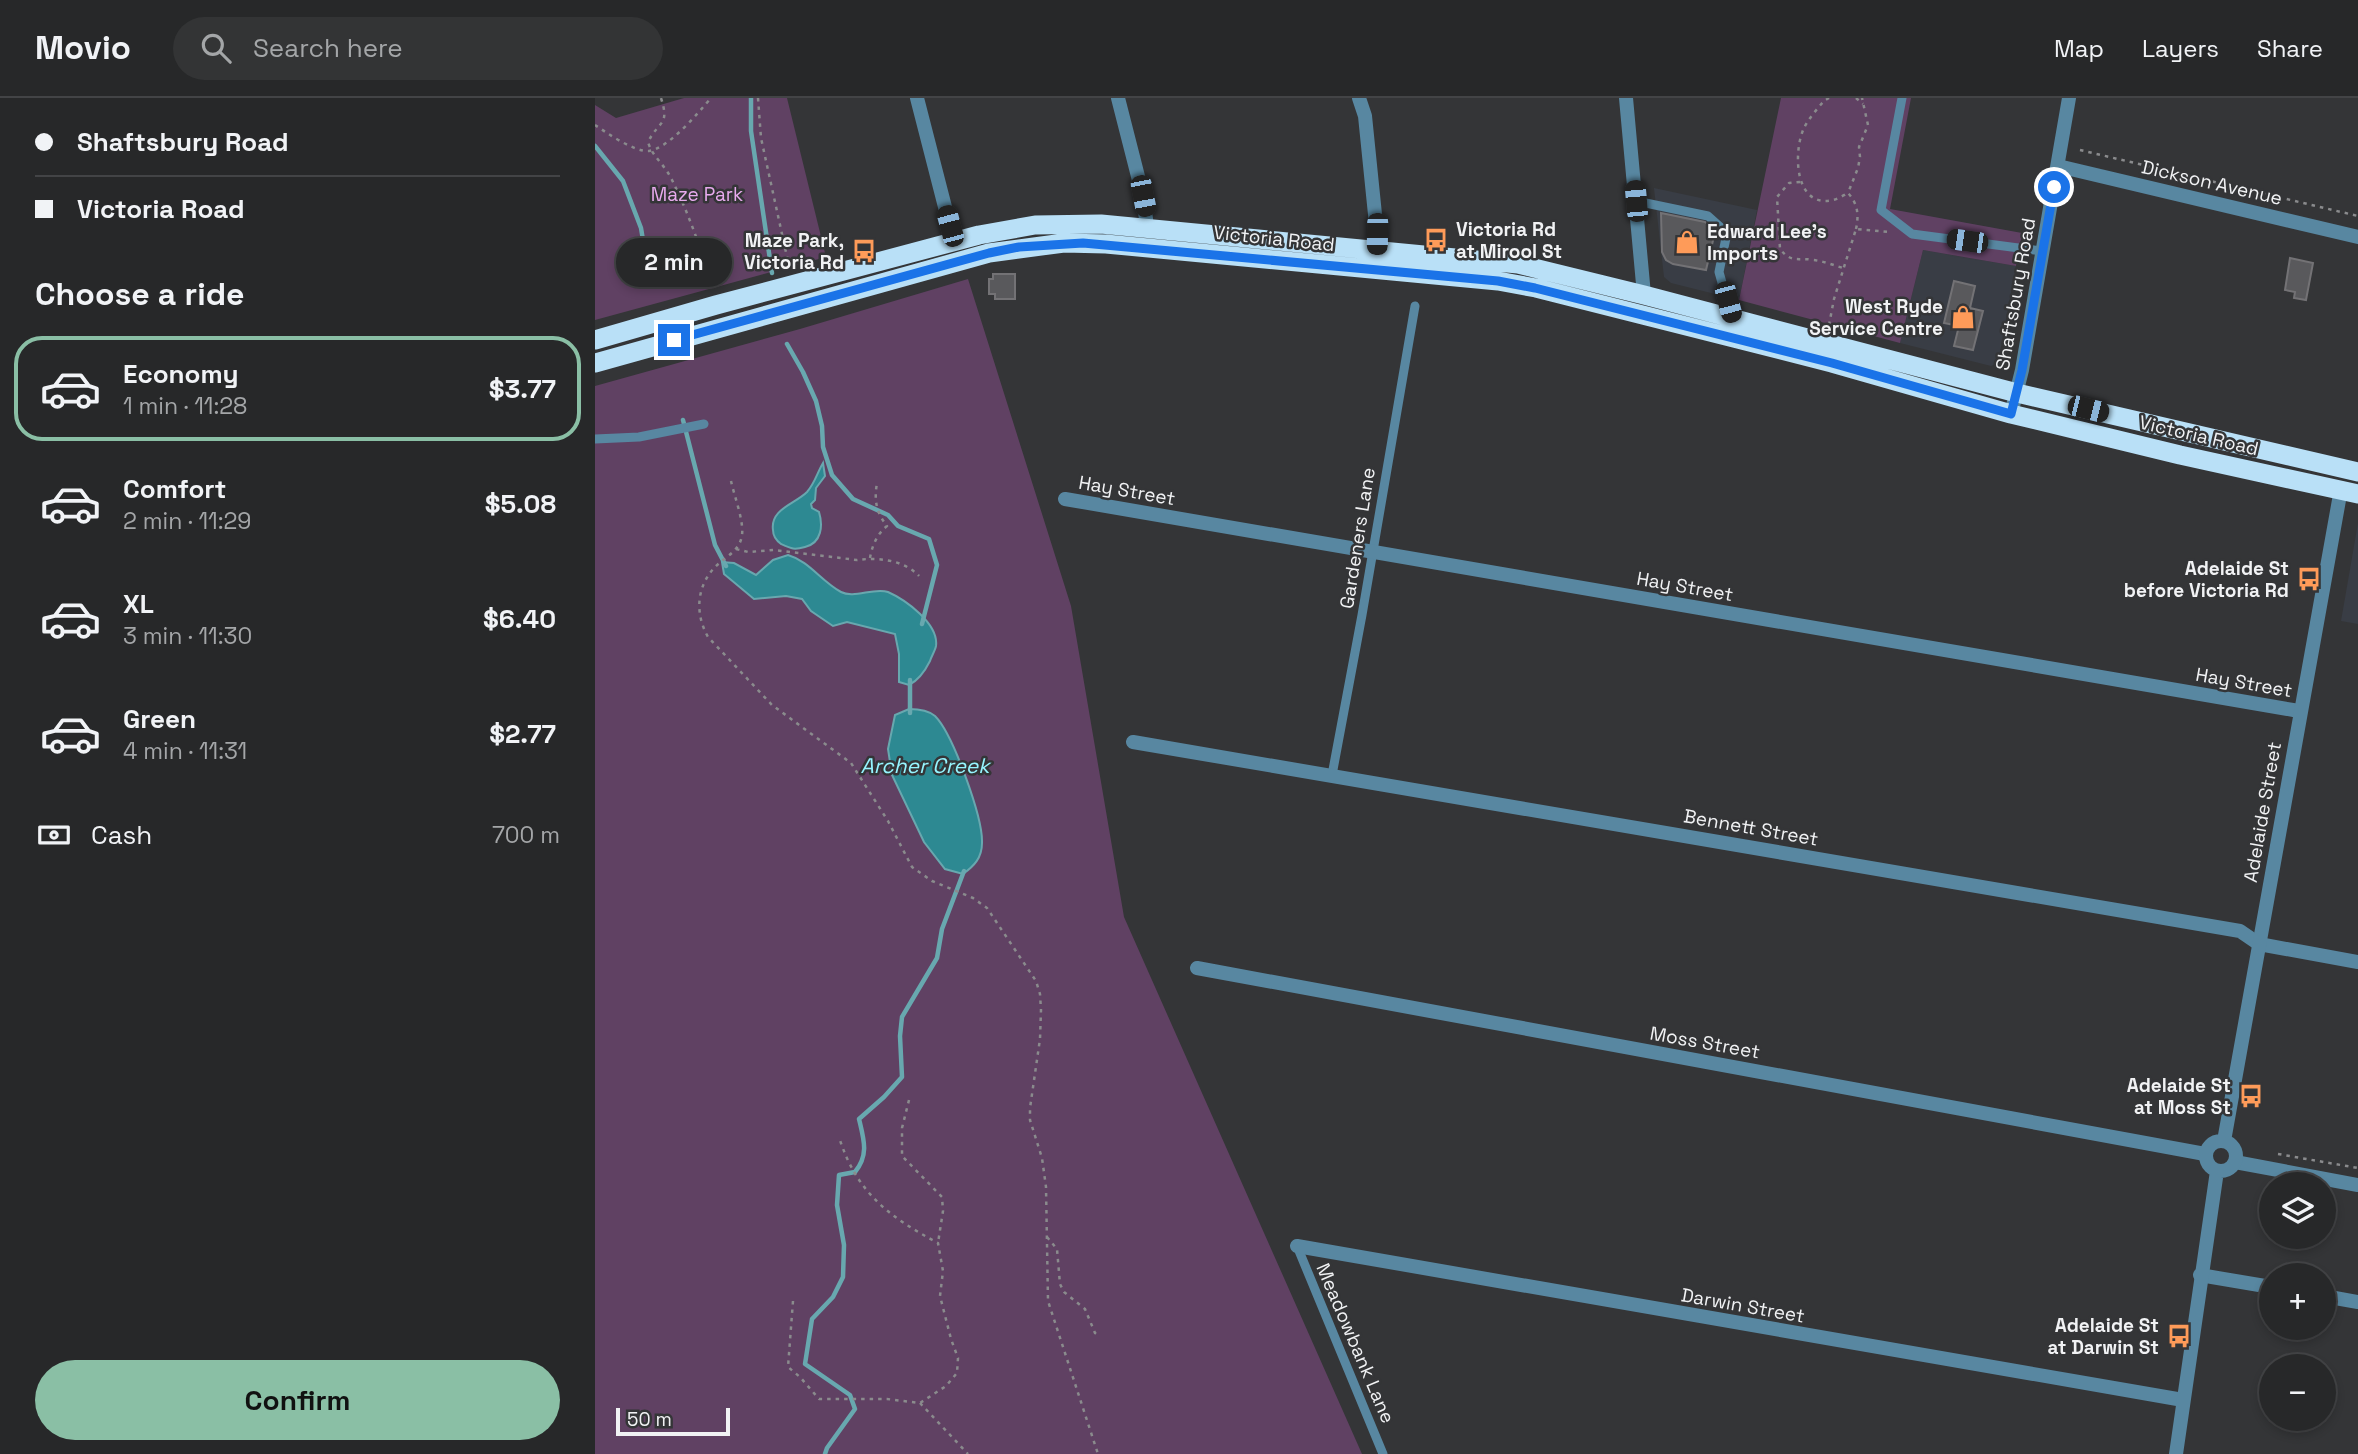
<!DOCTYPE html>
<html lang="en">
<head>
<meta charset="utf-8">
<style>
	body { margin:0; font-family:"Space Grotesk",sans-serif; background:#333435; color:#f1f3f6; height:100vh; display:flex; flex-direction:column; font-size:26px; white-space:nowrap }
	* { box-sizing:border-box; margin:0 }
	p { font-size:23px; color:#a4a6a8 }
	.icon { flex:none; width:38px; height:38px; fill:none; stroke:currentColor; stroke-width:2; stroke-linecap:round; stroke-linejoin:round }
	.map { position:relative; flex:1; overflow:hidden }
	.details { display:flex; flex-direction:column; background:#272829; width:595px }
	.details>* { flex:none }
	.hud { display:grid; align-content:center; height:154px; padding:0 35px; background:#272829 }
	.tools { position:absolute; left:1664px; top:1074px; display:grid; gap:14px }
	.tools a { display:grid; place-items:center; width:77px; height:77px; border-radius:50%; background:#272829; box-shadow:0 4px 10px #0003,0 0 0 2px #434446; font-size:35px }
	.scale { position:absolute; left:21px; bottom:18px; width:114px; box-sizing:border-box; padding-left:7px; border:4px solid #f1f2f4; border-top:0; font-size:19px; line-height:24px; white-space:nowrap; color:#f1f2f4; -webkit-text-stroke:5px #343537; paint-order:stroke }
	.end { position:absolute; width:32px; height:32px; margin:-16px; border:9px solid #1a73e8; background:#fff; box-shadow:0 0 0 4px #fff }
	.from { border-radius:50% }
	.bubble { position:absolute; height:49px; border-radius:24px; background:#272829; box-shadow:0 4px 10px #0003,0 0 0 2px #434446; font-size:23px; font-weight:700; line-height:49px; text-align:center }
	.car { position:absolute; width:21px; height:42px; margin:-21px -10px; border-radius:9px; box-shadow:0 0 5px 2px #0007; background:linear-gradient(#222 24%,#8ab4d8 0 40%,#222 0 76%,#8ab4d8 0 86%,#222 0) }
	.hud b { display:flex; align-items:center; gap:24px; height:66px; font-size:26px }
	.hud b+b { border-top:2px solid #434446 }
	.hud i { width:18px; height:18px; background:#f1f3f6 }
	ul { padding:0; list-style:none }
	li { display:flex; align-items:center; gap:21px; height:105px; margin:0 14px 10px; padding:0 21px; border:4px solid transparent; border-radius:28px }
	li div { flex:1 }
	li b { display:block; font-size:26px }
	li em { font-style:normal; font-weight:700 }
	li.active { border-color:#8abfa5 }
	li>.icon { width:63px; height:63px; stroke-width:1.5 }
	h2 { padding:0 35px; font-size:32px; line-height:84px }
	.pay { display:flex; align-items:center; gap:18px; height:77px; padding:0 35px; font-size:26px }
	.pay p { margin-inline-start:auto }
	.primary-button { display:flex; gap:14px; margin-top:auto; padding:14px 35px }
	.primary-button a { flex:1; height:80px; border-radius:42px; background:#8abfa5; color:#111; font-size:28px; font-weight:700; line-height:80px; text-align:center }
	header { display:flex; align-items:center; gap:42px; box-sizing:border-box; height:98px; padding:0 35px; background:#272829; border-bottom:2px solid #434446 }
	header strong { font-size:33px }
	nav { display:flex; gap:38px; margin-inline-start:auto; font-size:24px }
	.search { width:490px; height:63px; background:#333435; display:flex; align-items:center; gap:18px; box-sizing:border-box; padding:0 24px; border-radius:38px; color:#a4a6a8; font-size:26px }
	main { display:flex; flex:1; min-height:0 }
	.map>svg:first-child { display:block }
</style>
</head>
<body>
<header>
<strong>Movio</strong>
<div class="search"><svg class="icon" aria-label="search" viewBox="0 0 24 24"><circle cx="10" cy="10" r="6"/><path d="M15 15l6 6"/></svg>Search here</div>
<nav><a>Map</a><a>Layers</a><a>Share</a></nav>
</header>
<main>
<section class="details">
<div class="hud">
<b><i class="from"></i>Shaftsbury Road</b>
<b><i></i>Victoria Road</b>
</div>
<h2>Choose a ride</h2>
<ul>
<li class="active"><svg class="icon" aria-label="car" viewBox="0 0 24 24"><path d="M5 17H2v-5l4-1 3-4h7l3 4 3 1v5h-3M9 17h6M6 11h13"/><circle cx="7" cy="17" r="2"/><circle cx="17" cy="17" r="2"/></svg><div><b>Economy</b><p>1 min · 11:28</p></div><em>$3.77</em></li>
<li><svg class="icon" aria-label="car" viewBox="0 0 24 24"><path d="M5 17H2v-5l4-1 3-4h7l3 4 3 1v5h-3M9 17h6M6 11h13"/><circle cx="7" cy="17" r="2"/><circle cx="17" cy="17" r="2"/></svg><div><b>Comfort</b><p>2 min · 11:29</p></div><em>$5.08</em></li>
<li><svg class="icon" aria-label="car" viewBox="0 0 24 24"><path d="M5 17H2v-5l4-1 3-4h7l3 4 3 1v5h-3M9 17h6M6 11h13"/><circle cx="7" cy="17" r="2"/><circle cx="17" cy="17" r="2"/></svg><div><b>XL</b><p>3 min · 11:30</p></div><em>$6.40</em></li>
<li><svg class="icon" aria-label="car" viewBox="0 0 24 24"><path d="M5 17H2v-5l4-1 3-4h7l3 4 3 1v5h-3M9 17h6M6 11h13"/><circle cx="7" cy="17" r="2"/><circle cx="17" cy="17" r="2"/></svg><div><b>Green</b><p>4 min · 11:31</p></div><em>$2.77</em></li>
</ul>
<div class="pay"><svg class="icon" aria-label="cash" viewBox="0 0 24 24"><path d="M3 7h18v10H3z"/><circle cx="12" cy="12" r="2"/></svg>Cash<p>700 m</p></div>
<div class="primary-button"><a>Confirm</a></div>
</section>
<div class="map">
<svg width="1763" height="1356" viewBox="0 0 1763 1356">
	<rect width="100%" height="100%" fill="#343537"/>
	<path fill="#393d45" d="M1059 90 1162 112 1144 202 1076 185 1069 179Z
		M1328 152 1421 168 1403 265 1396 268 1305 245Z
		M1763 425V526L1746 523Z"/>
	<path fill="#604163" d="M89 0H192L231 159 0 222V7L21 20Z
		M1186 0H1316L1295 111 1427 135 1421 168 1328 152 1305 245 1144 202Z
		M373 181 476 508 529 819 767 1356H0V288L205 231Z"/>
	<path fill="#2d8992" stroke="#68a8af" stroke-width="2" d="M228 365 230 378 221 390 220 402 216 406 217 410 224 414C228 427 227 445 210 449 199 452 197 451 186 446 182 443 178 438 178 432 175 411 200 406 212 394 220 385 222 375 228 365Z
		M193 457C214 463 226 483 246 494 259 501 279 489 293 494 311 502 344 526 341 548 340 553 336 559 335 563 330 573 324 582 314 587L304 584V556L300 536 252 524 238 528 216 513 207 501 191 498 159 501 129 476 127 464 139 465 161 477 178 462Z
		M314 611C324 611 333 612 340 618 358 636 388 720 387 745 387 760 379 768 368 776L350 771 329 744 297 677 293 651 300 617Z"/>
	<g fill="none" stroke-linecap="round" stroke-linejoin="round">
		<path stroke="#68a8af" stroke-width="4.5" d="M156 0V33L177 175
			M0 48 28 83 46 130 55 184
			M192 246 208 274 221 303 227 328 228 349 237 377 258 401 293 417 303 428 334 441 342 467 327 526
			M88 322 120 447 131 468
			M315 615V582
			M230 1356 232 1350 260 1311 255 1297 210 1266 217 1221 238 1199 248 1179 249 1147 242 1107 244 1077 260 1074C274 1057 269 1042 264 1021L289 999 307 979 305 938 307 919 342 860 347 831 369 773"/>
	</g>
	<path fill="#59595c" stroke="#737275" stroke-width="2" d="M1066 115 1110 124 1120 134 1111 172 1078 166 1071 162 1067 154Z
		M1695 160 1718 165 1711 202 1699 200 1700 194 1690 192Z
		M398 176H420V201H400V196H394V181H398Z
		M1359 183 1380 188 1375 210 1388 213 1378 252 1359 248 1364 228 1349 225Z"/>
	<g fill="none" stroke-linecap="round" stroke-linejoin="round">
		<path stroke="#8a8b8d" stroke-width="2.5" stroke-dasharray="3.5 5" stroke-linecap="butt" d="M66 0C75 28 64 22 53 44 57 58 69 66 76 80 94 116 107 153 118 192
			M163 0 166 40 194 168
			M1234 0 1229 3C1222 11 1214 20 1209 30 1198 53 1199 111 1238 102 1243 101 1249 97 1253 95
			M1261 0 1268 6
			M0 27C12 35 39 54 54 53 74 50 103 15 116 0
			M1485 52 1763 118
			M1205 84 1194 85 1182 99 1185 151C1197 166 1203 159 1218 162 1228 163 1238 167 1248 170
			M1261 131C1264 117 1263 106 1253 95L1263 70 1265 59 1264 49 1273 27 1267 0
			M1234 227 1239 201 1261 131 1294 134
			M136 383C139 397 149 423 147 437 145 453 130 459 120 469 101 489 100 516 113 539L177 607 256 665 293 723 317 769 337 783 378 800 392 810 441 883 445 896 446 912 445 941 435 1010V1022L447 1060 451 1089 453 1203 503 1356
			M141 451 153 454 179 452 262 462C283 459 309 462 324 478
			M275 460C277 448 282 436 292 428 281 414 279 402 282 385
			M314 1002 307 1030V1058L347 1099 348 1113 343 1145
			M1683 1056 1763 1070
			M452 1139 462 1151 465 1186 469 1194 490 1211 500 1235 504 1238
			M198 1203 193 1269 205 1279 224 1301H292L325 1305 351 1288 362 1275 363 1260 356 1241 345 1198 348 1173 343 1145C294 1119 261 1094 244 1039
			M325 1305 373 1356"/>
		<path stroke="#5887a1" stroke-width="9" d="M1307 0 1286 112 1317 136 1447 153
			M1041 103 1113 118 1132 135 1124 174 1137 220
			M0 341 44 339 109 326
			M737 677 767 517 820 208
			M702 1148 788 1356"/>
		<path stroke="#5887a1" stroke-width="14" d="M322 0 359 144
			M523 0 548 98 552 129
			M764 0 770 18 782 136V152
			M1031 0 1049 197
			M1463 68 1763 139
			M470 401 1704 613
			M538 644 1645 833 1664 846 1763 864
			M602 870 1610 1056
			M1640 1064 1763 1087
			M702 1148 1588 1302
			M1605 1177 1676 1189
			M1729 1198 1763 1204"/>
		<path stroke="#5887a1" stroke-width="14" d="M1416 316 1427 272 1474 0
			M1611 1058a15 15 0 1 1 30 0a15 15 0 1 1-30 0Z
			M1629 1043 1746 391
			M1581 1356 1622 1073"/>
		<path stroke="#b9e0f7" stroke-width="19" d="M0 242 121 207 384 137 440 127 506 126 923 166 1049 197 1422 295 1763 374
			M0 265 394 155 469 145 511 146 903 183 941 190 1237 265 1416 316 1585 357 1763 396"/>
	</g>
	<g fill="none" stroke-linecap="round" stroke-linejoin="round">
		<path stroke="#1a73e8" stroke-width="9" d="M79 242 394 155 424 149 488 145 903 183 940 190 1237 265 1416 316 1427 272 1459 89"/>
	</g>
	<defs>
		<g id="bus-bare" transform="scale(1.89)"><path d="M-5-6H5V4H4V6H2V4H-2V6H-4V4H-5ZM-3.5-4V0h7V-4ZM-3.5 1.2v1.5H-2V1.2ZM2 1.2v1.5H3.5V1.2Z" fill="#fe9b59" stroke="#343537" stroke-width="2.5" paint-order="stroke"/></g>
		<g id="shop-bare" transform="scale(1.89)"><path d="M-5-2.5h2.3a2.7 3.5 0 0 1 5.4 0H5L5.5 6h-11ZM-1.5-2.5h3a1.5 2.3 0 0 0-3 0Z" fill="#fe9b59" stroke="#343537" stroke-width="2.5" paint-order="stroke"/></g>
	</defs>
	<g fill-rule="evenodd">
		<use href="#bus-bare" x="841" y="142"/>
		<use href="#shop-bare" x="1092" y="144"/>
		<use href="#bus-bare" x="269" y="153"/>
		<use href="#shop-bare" x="1368" y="219"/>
		<use href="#bus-bare" x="1714" y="481"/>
		<use href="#bus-bare" x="1656" y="998"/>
		<use href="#bus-bare" x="1584" y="1238"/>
	</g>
	<g text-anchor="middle" stroke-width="5" stroke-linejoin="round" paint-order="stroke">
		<g font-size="19" fill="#f1f2f4" stroke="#343537">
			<text transform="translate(1617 84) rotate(13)" y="7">Dickson Avenue</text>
			<text transform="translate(679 140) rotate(6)" y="7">Victoria Road</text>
			<text transform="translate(1420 196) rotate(-80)" y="7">Shaftsbury Road</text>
			<text transform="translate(1604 337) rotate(13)" y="7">Victoria Road</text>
			<text transform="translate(532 392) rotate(10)" y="7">Hay Street</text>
			<text transform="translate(762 440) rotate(-81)" y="7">Gardeners Lane</text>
			<text transform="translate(1090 488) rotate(10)" y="7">Hay Street</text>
			<text transform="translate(1649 584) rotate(10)" y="7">Hay Street</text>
			<text transform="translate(1667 714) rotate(-80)" y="7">Adelaide Street</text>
			<text transform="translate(1156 729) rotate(10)" y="7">Bennett Street</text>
			<text transform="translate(1110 944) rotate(10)" y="7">Moss Street</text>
			<text transform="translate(1148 1207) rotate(10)" y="7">Darwin Street</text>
			<text transform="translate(761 1245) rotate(67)" y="7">Meadowbank Lane</text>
		</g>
		<g font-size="19" fill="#e8aaee" stroke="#343537">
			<text x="102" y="103">Maze Park</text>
		</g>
		<g font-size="19" font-weight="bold" fill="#f1f2f4" stroke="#343537" text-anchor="end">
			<text x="861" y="138" text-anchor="start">Victoria Rd<tspan x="861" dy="22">at Mirool St</tspan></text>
			<text x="1112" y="140" text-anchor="start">Edward Lee's<tspan x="1112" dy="22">Imports</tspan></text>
			<text x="249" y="149">Maze Park,<tspan x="249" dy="22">Victoria Rd</tspan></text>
			<text x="1348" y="215">West Ryde<tspan x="1348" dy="22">Service Centre</tspan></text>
			<text x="1694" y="477">Adelaide St<tspan x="1694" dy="22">before Victoria Rd</tspan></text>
			<text x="1636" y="994">Adelaide St<tspan x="1636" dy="22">at Moss St</tspan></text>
			<text x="1564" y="1234">Adelaide St<tspan x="1564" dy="22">at Darwin St</tspan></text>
		</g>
		<g font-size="21" font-style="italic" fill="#95f5ff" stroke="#343537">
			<text x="330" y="675">Archer Creek</text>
		</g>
	</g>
</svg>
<div class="tools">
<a><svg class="icon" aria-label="layers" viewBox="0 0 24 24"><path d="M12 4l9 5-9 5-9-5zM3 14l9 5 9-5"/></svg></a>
<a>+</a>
<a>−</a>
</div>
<div class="scale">50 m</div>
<i class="end from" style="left:1459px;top:89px"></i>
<i class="end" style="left:79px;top:242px"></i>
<div class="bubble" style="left:21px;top:140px;width:116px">2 min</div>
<i class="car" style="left:548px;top:98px;rotate:169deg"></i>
<i class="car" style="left:1041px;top:103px;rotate:355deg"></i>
<i class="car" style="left:355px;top:128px;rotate:345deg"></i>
<i class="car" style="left:782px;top:136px;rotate:181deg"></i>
<i class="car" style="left:1372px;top:143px;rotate:278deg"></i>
<i class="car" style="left:1133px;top:204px;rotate:165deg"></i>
<i class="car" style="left:1493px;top:311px;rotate:104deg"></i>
</div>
</main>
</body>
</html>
